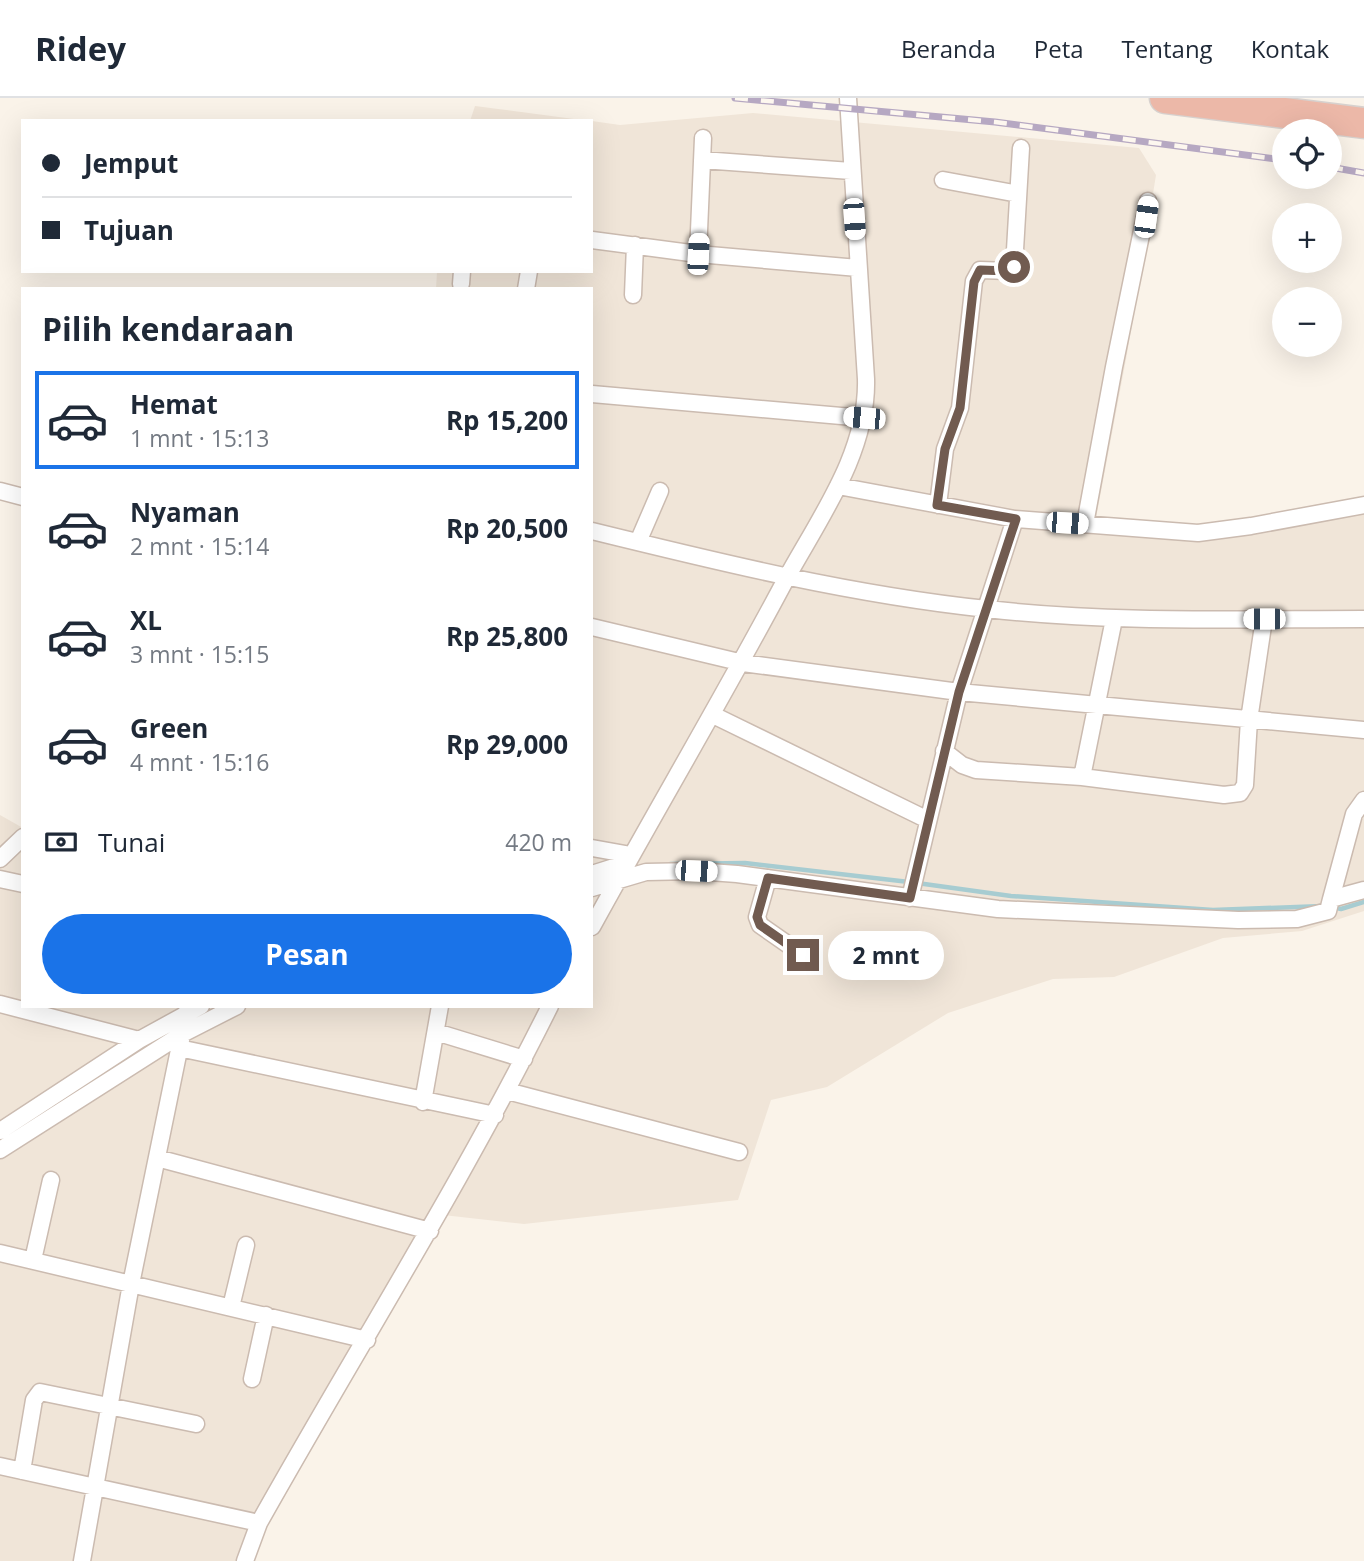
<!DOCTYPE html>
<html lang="id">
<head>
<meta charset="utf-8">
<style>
	body { margin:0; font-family:"Open Sans",sans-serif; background:#f2f2f3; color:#1f2937; height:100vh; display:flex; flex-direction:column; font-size:26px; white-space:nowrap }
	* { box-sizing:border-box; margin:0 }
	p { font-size:23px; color:#747a83 }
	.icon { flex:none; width:38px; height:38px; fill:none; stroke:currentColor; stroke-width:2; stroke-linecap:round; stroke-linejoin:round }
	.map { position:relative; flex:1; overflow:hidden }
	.panel { position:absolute; left:21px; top:189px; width:572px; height:721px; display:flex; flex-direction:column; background:#fff; border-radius:0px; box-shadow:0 7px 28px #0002 }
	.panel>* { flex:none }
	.hud { position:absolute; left:21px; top:21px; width:572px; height:154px; border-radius:0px; box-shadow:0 7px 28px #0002; display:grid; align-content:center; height:154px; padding:0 21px; background:#fff }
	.buttons { position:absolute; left:1272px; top:21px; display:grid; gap:14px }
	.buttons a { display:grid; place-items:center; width:70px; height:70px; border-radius:50%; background:#fff; box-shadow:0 7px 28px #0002; font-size:35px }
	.end { position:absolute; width:32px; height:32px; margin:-16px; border:9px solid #715b50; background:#fff; box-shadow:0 0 0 4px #fff }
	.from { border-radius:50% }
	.bubble { position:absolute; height:49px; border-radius:24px; background:#fff; box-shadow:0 7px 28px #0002; font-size:23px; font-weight:700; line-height:49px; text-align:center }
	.car { position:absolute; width:21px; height:42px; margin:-21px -10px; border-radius:9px; box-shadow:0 0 5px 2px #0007; background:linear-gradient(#fff 24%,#345 0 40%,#fff 0 76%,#345 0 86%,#fff 0) }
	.hud b { display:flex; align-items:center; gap:24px; height:66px; font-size:26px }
	.hud b+b { border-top:2px solid #e0e1e3 }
	.hud i { width:18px; height:18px; background:#1f2937 }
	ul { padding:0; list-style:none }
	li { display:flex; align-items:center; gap:21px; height:98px; margin:0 14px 10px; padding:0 7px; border:4px solid transparent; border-radius:0px }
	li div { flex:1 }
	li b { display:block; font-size:26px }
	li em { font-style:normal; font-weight:700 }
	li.active { border-color:#1a73e8 }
	li>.icon { width:63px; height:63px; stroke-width:1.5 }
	h2 { padding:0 21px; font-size:32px; line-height:84px }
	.pay { display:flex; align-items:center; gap:18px; height:77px; padding:0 21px; font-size:26px }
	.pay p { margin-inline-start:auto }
	.cta { display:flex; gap:14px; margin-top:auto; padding:14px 21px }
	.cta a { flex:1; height:80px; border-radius:42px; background:#1a73e8; color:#fff; font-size:28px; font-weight:700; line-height:80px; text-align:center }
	header { display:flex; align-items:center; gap:42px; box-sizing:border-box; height:98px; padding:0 35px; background:#fff; border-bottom:2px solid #e0e1e3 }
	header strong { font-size:33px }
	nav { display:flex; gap:38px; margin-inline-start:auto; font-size:24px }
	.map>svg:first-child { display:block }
</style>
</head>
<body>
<header>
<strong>Ridey</strong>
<nav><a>Beranda</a><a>Peta</a><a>Tentang</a><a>Kontak</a></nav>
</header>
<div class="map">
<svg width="1364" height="1463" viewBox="0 0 1364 1463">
	<rect width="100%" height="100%" fill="#faf3e9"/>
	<path fill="#f0e5d8" d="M475 8 589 23H470Z
		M753 15 1139 50 1156 77 1127 256 1096 420 1218 428 1330 404H1364V813L1302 833 1223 840 1114 879 1053 881 948 915 827 989 771 1002 738 1102 524 1126 443 1117 245 1463H0V717L23 730V908H592V191H436L437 173H592V23L620 27Z"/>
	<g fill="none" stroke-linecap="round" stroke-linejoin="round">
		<path stroke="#a7ccd1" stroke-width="4.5" d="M670 766 745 765 909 784
			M917 785 1011 798 1213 812 1323 808
			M1332 809 1341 811 1364 804
			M0 1042 177 930"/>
		<g stroke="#cbbbb0" stroke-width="19">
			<path id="street" d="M702 62 851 73
				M943 82 1018 96
				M592 142 698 156 858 170
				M698 156 703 40
				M461 186 462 173
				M526 191 529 173
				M633 197 635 147
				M592 296 864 320
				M838 388 1015 421 1198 435 1251 428 1364 407
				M0 393 23 399
				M938 407 945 351 960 310 974 183 980 172 1010 173 1014 169 1021 50
				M1085 426 1114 269 1148 103
				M592 433C722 465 853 497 987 511 1112 525 1238 521 1364 521
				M638 444 660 393
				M592 529 743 565 959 594 1364 632
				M713 617 928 722
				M944 653 962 667 976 672 1082 679 1114 521
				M1082 679 1224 697 1240 695 1245 687 1249 622 1264 521
				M592 750 631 757
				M0 761 23 739
				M592 776 627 765
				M768 780 757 819 760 827 803 857
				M0 781 23 786
				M592 790 646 774 696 773 737 776 998 811 1238 822 1297 821 1328 813 1331 801 1364 792
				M910 800 959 594 1015 421
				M1331 801 1354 716 1364 702
				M592 829C656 712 724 598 786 481 820 419 868 354 866 281L848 0
				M0 906 139 942
				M436 934 524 961
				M179 950 495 1017
				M507 993 739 1054
				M423 1004 440 908
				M0 1033 139 942 201 908
				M0 1052 182 936 237 908
				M157 1060 430 1133
				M0 1155 367 1242
				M33 1162 51 1082
				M231 1209 246 1147
				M252 1281 266 1217
				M0 1368 259 1425
				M22 1373 34 1302 40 1294 196 1326
				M82 1463 131 1186 188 908
				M245 1463 259 1425C356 1252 462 1085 550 908"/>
		</g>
		<g stroke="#d7d1ce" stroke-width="33">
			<path id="highway" d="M1165 0 1364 25"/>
		</g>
		<use href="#street" stroke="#fff" stroke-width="16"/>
		<use href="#highway" stroke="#ecb8a8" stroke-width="30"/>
		<g stroke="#b6a8c2" stroke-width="7">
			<path id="rail" d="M735 0 995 24 1284 62
				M1330 69 1364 75"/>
		</g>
		<use href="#rail" stroke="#fdf7ef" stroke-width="4.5" stroke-dasharray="13" stroke-linecap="butt"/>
	</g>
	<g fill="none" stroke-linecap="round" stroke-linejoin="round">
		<path stroke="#715b50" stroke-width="9" d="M803 857 760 827 757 819 768 780 910 800 959 594 1016 421 937 407 945 351 960 310 974 184 980 172 1010 173 1014 169"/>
	</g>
</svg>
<div class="buttons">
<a><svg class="icon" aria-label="locate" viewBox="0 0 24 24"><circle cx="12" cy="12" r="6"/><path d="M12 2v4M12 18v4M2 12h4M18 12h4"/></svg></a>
<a>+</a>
<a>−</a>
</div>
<i class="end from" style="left:1014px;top:169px"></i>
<i class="end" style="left:803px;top:857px"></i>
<div class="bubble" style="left:828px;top:833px;width:116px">2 mnt</div>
<i class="car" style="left:1146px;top:119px;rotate:8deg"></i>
<i class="car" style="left:854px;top:121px;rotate:176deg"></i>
<i class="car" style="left:698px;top:156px;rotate:3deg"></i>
<i class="car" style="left:864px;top:320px;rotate:275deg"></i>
<i class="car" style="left:1067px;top:425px;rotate:94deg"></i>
<i class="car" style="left:1264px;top:521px;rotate:270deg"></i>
<i class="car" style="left:696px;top:773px;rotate:92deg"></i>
<div class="hud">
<b><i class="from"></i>Jemput</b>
<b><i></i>Tujuan</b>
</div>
<section class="panel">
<h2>Pilih kendaraan</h2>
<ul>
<li class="active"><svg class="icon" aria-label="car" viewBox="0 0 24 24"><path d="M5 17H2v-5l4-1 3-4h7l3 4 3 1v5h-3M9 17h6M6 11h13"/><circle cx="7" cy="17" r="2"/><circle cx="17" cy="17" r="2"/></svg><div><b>Hemat</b><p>1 mnt · 15:13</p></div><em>Rp 15,200</em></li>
<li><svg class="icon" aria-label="car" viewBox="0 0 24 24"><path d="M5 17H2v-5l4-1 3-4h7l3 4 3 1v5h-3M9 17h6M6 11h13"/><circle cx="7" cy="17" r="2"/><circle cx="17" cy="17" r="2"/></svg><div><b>Nyaman</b><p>2 mnt · 15:14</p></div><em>Rp 20,500</em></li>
<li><svg class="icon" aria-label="car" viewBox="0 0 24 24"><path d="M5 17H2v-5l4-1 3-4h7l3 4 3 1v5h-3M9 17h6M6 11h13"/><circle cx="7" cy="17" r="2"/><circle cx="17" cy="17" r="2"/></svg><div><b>XL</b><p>3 mnt · 15:15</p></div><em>Rp 25,800</em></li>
<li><svg class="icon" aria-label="car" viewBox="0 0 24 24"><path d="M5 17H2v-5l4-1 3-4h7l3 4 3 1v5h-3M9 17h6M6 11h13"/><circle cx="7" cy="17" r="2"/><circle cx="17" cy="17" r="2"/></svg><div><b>Green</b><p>4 mnt · 15:16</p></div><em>Rp 29,000</em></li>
</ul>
<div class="pay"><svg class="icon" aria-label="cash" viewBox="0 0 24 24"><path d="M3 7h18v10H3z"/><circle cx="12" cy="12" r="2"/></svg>Tunai<p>420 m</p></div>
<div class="cta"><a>Pesan</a></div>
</section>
</div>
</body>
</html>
